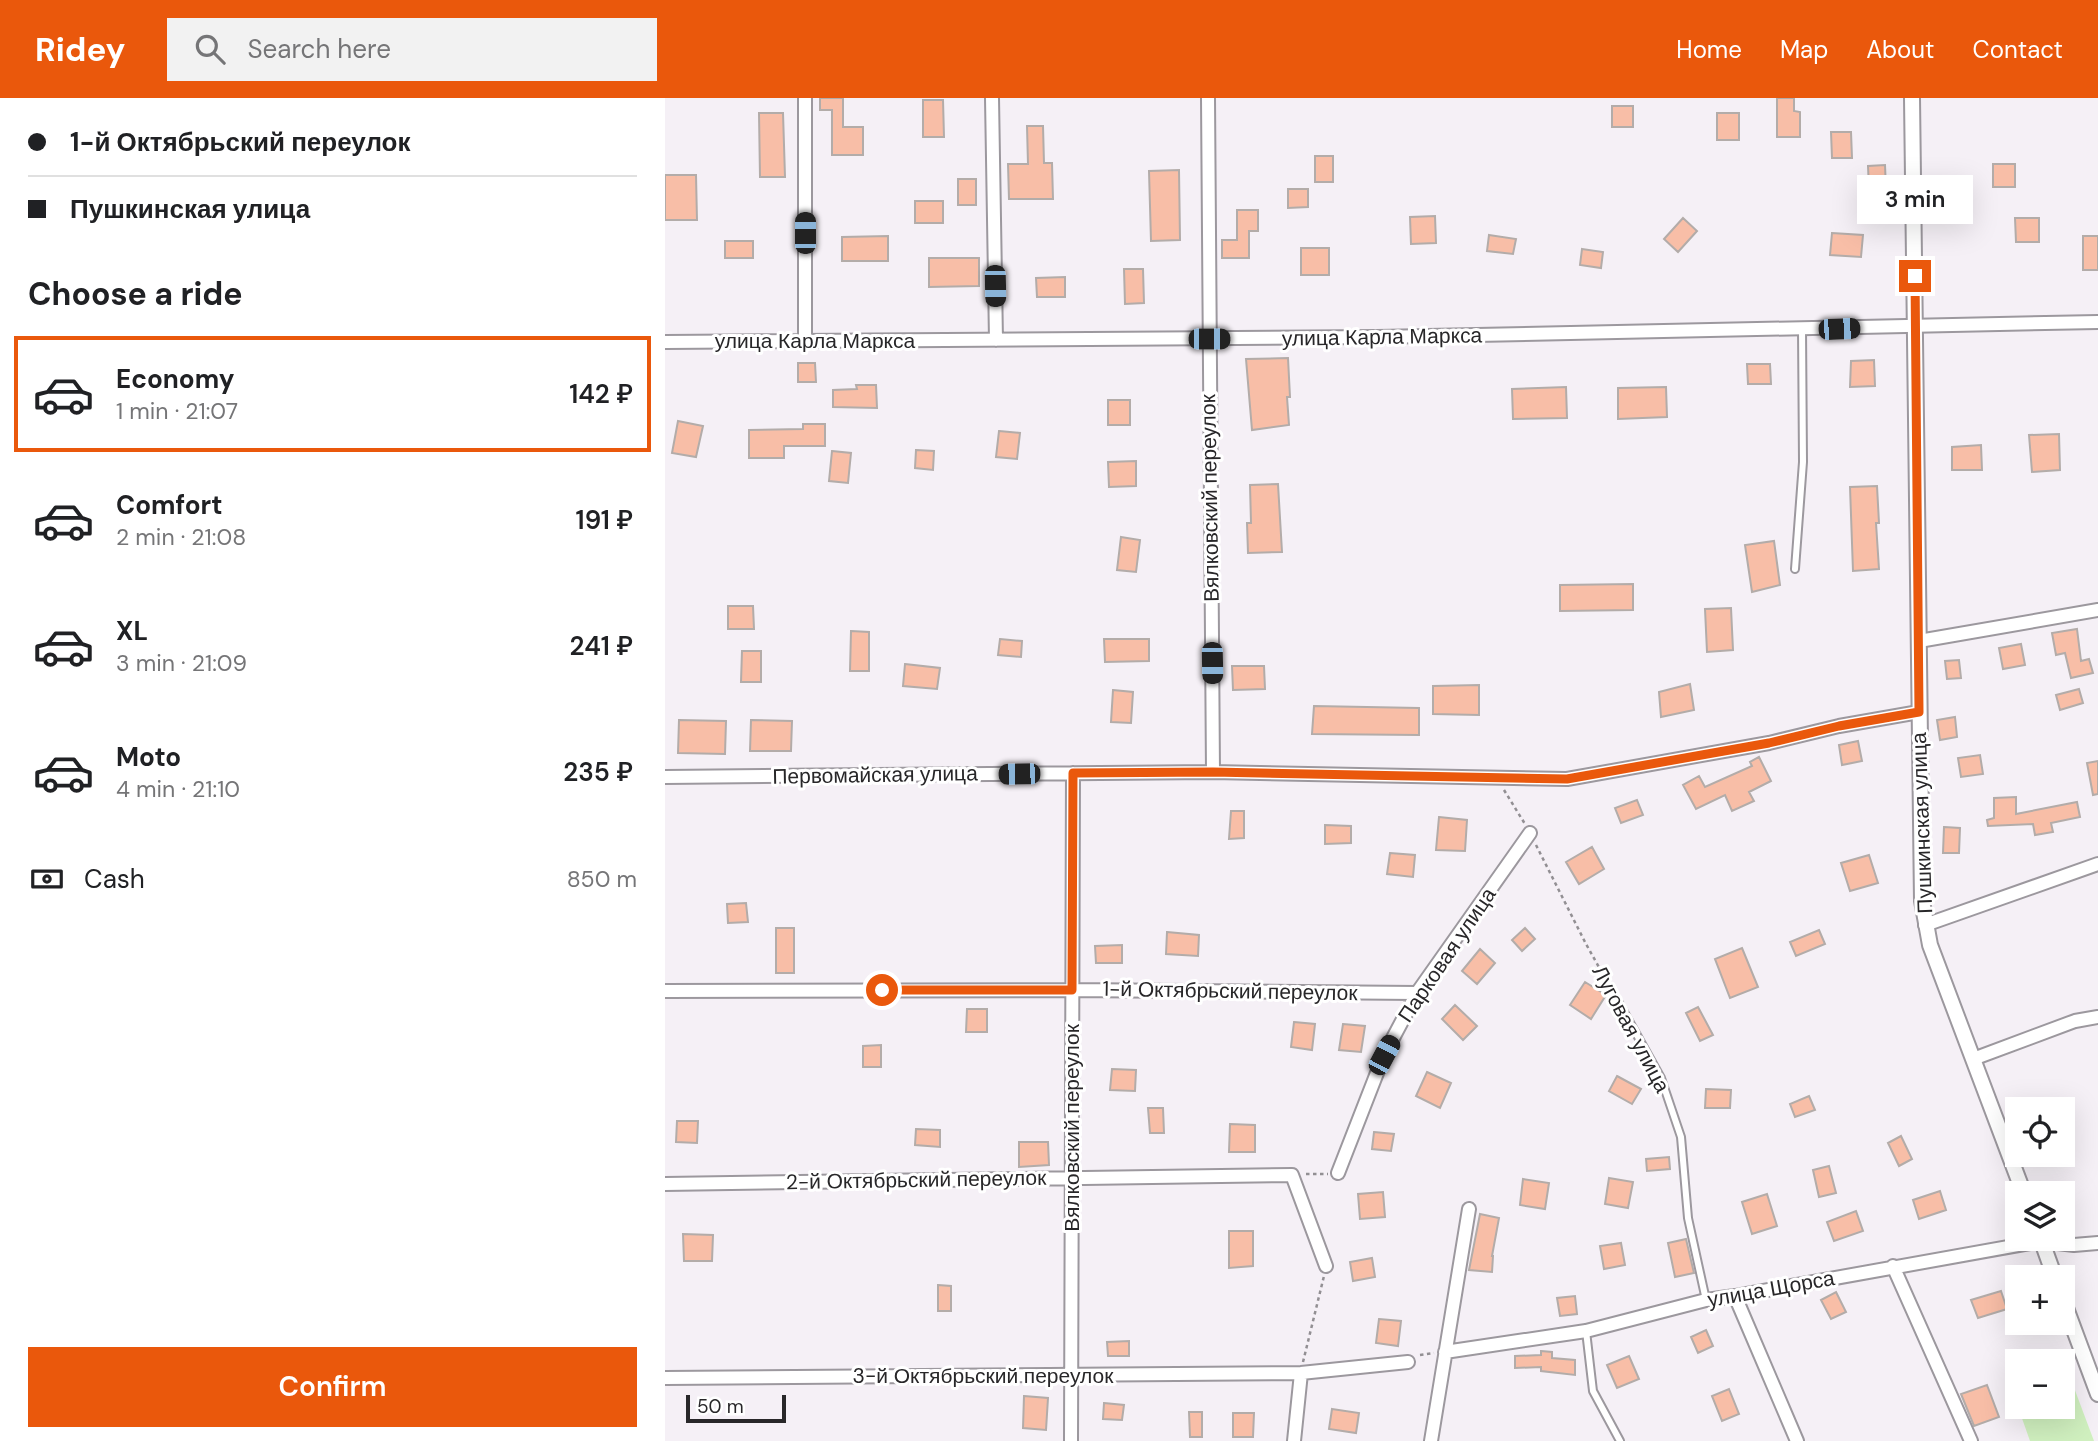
<!DOCTYPE html>
<html lang="en">
<head>
<meta charset="utf-8">
<style>
	body { margin:0; font-family:"DM Sans",sans-serif; background:#f2f2f2; color:#202124; height:100vh; display:flex; flex-direction:column; font-size:26px; white-space:nowrap }
	* { box-sizing:border-box; margin:0 }
	p { font-size:23px; color:#757577 }
	.icon { flex:none; width:38px; height:38px; fill:none; stroke:currentColor; stroke-width:2; stroke-linecap:round; stroke-linejoin:round }
	.map { position:relative; flex:1; overflow:hidden }
	.drawer { display:flex; flex-direction:column; background:#fff; width:665px }
	.drawer>* { flex:none }
	.hud { display:grid; align-content:center; height:154px; padding:0 28px; background:#fff }
	.fabs { position:absolute; left:1340px; top:999px; display:grid; gap:14px }
	.fabs a { display:grid; place-items:center; width:70px; height:70px; border-radius:0px; background:#fff; box-shadow:0 7px 28px #0002; font-size:35px }
	.scale { position:absolute; left:21px; bottom:18px; width:100px; box-sizing:border-box; padding-left:7px; border:4px solid #282729; border-top:0; font-size:19px; line-height:24px; white-space:nowrap; color:#282729; -webkit-text-stroke:5px #fff; paint-order:stroke }
	.end { position:absolute; width:32px; height:32px; margin:-16px; border:9px solid #ea580c; background:#fff; box-shadow:0 0 0 4px #fff }
	.from { border-radius:50% }
	.bubble { position:absolute; height:49px; border-radius:0px; background:#fff; box-shadow:0 7px 28px #0002; font-size:23px; font-weight:600; line-height:49px; text-align:center }
	.car { position:absolute; width:21px; height:42px; margin:-21px -10px; border-radius:9px; box-shadow:0 0 5px 2px #0007; background:linear-gradient(#222 24%,#8ab4d8 0 40%,#222 0 76%,#8ab4d8 0 86%,#222 0) }
	.hud b { display:flex; align-items:center; gap:24px; height:66px; font-size:26px }
	.hud b+b { border-top:2px solid #e0e0e0 }
	.hud i { width:18px; height:18px; background:#202124 }
	ul { padding:0; list-style:none }
	li { display:flex; align-items:center; gap:21px; height:116px; margin:0 14px 10px; padding:0 14px; border:4px solid transparent; border-radius:0px }
	li div { flex:1 }
	li b { display:block; font-size:26px }
	li em { font-style:normal; font-weight:600 }
	li.current { border-color:#ea580c }
	li>.icon { width:63px; height:63px; stroke-width:1.5 }
	h2 { padding:0 28px; font-size:32px; line-height:84px }
	.pay { display:flex; align-items:center; gap:18px; height:77px; padding:0 28px; font-size:26px }
	.pay p { margin-inline-start:auto }
	.action { display:flex; gap:14px; margin-top:auto; padding:14px 28px }
	.action a { flex:1; height:80px; border-radius:0px; background:#ea580c; color:#fff; font-size:28px; font-weight:600; line-height:80px; text-align:center }
	header { display:flex; align-items:center; gap:42px; box-sizing:border-box; height:98px; padding:0 35px; background:#ea580c; color:#fff }
	header strong { font-size:33px }
	nav { display:flex; gap:38px; margin-inline-start:auto; font-size:24px }
	.search { width:490px; height:63px; background:#f2f2f2; display:flex; align-items:center; gap:18px; box-sizing:border-box; padding:0 24px; border-radius:0px; color:#757577; font-size:26px }
	main { display:flex; flex:1; min-height:0 }
	.map>svg:first-child { display:block }
</style>
</head>
<body>
<header>
<strong>Ridey</strong>
<div class="search"><svg class="icon" aria-label="search" viewBox="0 0 24 24"><circle cx="10" cy="10" r="6"/><path d="M15 15l6 6"/></svg>Search here</div>
<nav><a>Home</a><a>Map</a><a>About</a><a>Contact</a></nav>
</header>
<main>
<section class="drawer">
<div class="hud">
<b><i class="from"></i>1-й Октябрьский переулок</b>
<b><i></i>Пушкинская улица</b>
</div>
<h2>Choose a ride</h2>
<ul>
<li class="current"><svg class="icon" aria-label="car" viewBox="0 0 24 24"><path d="M5 17H2v-5l4-1 3-4h7l3 4 3 1v5h-3M9 17h6M6 11h13"/><circle cx="7" cy="17" r="2"/><circle cx="17" cy="17" r="2"/></svg><div><b>Economy</b><p>1 min · 21:07</p></div><em>142 ₽</em></li>
<li><svg class="icon" aria-label="car" viewBox="0 0 24 24"><path d="M5 17H2v-5l4-1 3-4h7l3 4 3 1v5h-3M9 17h6M6 11h13"/><circle cx="7" cy="17" r="2"/><circle cx="17" cy="17" r="2"/></svg><div><b>Comfort</b><p>2 min · 21:08</p></div><em>191 ₽</em></li>
<li><svg class="icon" aria-label="car" viewBox="0 0 24 24"><path d="M5 17H2v-5l4-1 3-4h7l3 4 3 1v5h-3M9 17h6M6 11h13"/><circle cx="7" cy="17" r="2"/><circle cx="17" cy="17" r="2"/></svg><div><b>XL</b><p>3 min · 21:09</p></div><em>241 ₽</em></li>
<li><svg class="icon" aria-label="car" viewBox="0 0 24 24"><path d="M5 17H2v-5l4-1 3-4h7l3 4 3 1v5h-3M9 17h6M6 11h13"/><circle cx="7" cy="17" r="2"/><circle cx="17" cy="17" r="2"/></svg><div><b>Moto</b><p>4 min · 21:10</p></div><em>235 ₽</em></li>
</ul>
<div class="pay"><svg class="icon" aria-label="cash" viewBox="0 0 24 24"><path d="M3 7h18v10H3z"/><circle cx="12" cy="12" r="2"/></svg>Cash<p>850 m</p></div>
<div class="action"><a>Confirm</a></div>
</section>
<div class="map">
<svg width="1433" height="1343" viewBox="0 0 1433 1343">
	<rect width="100%" height="100%" fill="#f5f0f6"/>
	<path fill="#d0f0bf" d="M1408 1287 1429 1343H1365L1353 1309H1398V1291Z"/>
	<path fill="#f8bea7" stroke="#b3aca9" stroke-width="2" d="M155 0H178V29H198V57H167V12H155Z
		M1112 0H1129V13L1135 14V39H1112Z
		M258 2H278L279 39H258Z
		M947 8H968V29H947Z
		M94 15H118L120 79H95Z
		M1052 15H1074V42H1052Z
		M362 28H378L379 65H387L388 101H344L343 66H363Z
		M1166 34H1186L1187 60H1167Z
		M650 58H668V84H650Z
		M1328 66H1350V89H1328Z
		M1220 67 1221 91H1204L1203 68Z
		M514 72 515 142 486 143 484 73Z
		M0 77H31L32 122H0Z
		M293 81H311V107H293Z
		M623 91H643V109L623 110Z
		M250 103H278V125H250Z
		M572 112H593V133H584V160H557V142H572Z
		M770 118 771 145 746 146 745 119Z
		M1018 120 1032 133 1013 154 999 141Z
		M1350 120H1374V144H1351Z
		M1167 135 1198 137 1196 159 1165 157Z
		M824 137 851 141 848 156 822 153Z
		M223 138V163H177V139Z
		M1418 138H1433V172H1418Z
		M60 143H88V160H60Z
		M636 150H664V177H636Z
		M917 151 938 154 936 170 915 167Z
		M264 160H314V188L264 189Z
		M459 171H478L479 205 460 206Z
		M400 179V199H372L371 180Z
		M623 260 625 299H622L624 327 587 332 581 261Z
		M1209 262 1210 288 1185 289 1186 263Z
		M133 265H150L151 284H133Z
		M1082 266H1105L1106 286H1083Z
		M191 287H211L212 310 168 309V292L192 291Z
		M901 289 902 320 848 321 847 291Z
		M1001 289 1002 319 953 321V290Z
		M443 302H465V327H443Z
		M13 323 38 328 31 359 7 355Z
		M138 326H160V348H119V360H84V332L138 331Z
		M334 333 355 335 352 361 331 359Z
		M1394 336 1395 372 1367 374 1364 337Z
		M1316 347 1317 372H1287V349Z
		M251 352 269 353 268 372 250 370Z
		M167 353 186 355 183 385 164 383Z
		M471 363V388L444 389 443 364Z
		M613 386 617 454 583 455 582 425H586L585 387Z
		M1212 388 1214 425H1211L1214 471 1188 473 1185 389Z
		M456 439 475 442 471 474 452 472Z
		M1109 443 1115 487 1087 494 1080 447Z
		M968 486V512L895 513V487Z
		M63 508H88L89 531H63Z
		M1066 510 1068 552 1042 554 1040 511Z
		M1412 531 1416 563 1424 561 1428 575 1406 580 1400 555 1391 557 1387 535Z
		M186 533 204 534V573H185Z
		M335 541 357 543 356 559 333 557Z
		M439 541H484V563L440 564Z
		M1356 546 1360 567 1338 571 1334 550Z
		M77 553H96V584H76Z
		M1294 562 1296 580 1282 581 1280 563Z
		M240 566 275 570 272 591 238 588Z
		M567 568H599L600 591 568 592Z
		M1025 586 1029 612 996 619 994 594Z
		M814 587V617L768 616V588Z
		M1414 591 1418 605 1395 612 1391 597Z
		M448 592 468 594 466 625 446 624Z
		M649 608 754 610V637L647 636Z
		M1290 619 1292 639 1275 642 1272 622Z
		M14 622 61 623 60 656 13 655Z
		M86 622 127 623 126 653H85Z
		M1193 643 1197 663 1177 667 1174 647Z
		M1315 657 1318 676 1296 679 1293 660Z
		M1094 659 1106 683 1084 694 1089 703 1067 713 1060 697 1031 711 1018 687 1034 678 1040 689 1087 668 1085 664Z
		M1433 663V696L1428 697 1422 665Z
		M1351 699V716L1412 704 1415 719 1386 725 1388 734 1370 737 1368 726 1323 728 1322 722 1329 720V700Z
		M972 702 978 717 956 725 950 710Z
		M566 713H579V740L564 741Z
		M774 719 802 722 800 753 771 752Z
		M660 727 686 728V745L660 746Z
		M1279 729 1295 730 1294 755H1278Z
		M927 749 939 771 914 786 901 764Z
		M725 755 750 757 748 779 722 776Z
		M1204 757 1213 785 1185 793 1176 765Z
		M81 805 83 824 63 825 62 806Z
		M111 830H129V875H111Z
		M860 830 870 841 857 853 847 842Z
		M1154 832 1160 846 1131 858 1125 844Z
		M502 834 534 837 533 858 501 856Z
		M457 847V865H431L430 848Z
		M1077 850 1093 889 1065 900 1050 861Z
		M815 851 830 865 812 886 797 873Z
		M920 884 941 897 926 921 905 907Z
		M790 907 812 928 798 942 777 921Z
		M1033 909 1048 937 1035 943 1021 915Z
		M302 911H322V934H301Z
		M629 924 650 926 647 952 626 949Z
		M678 926 700 928 696 954 674 952Z
		M216 947V969H198V948Z
		M447 971 471 972 470 993 445 992Z
		M762 974 786 985 775 1010 751 998Z
		M952 978 976 991 967 1006 944 993Z
		M1041 991 1066 992 1065 1010H1040Z
		M1144 998 1150 1012 1130 1019 1125 1006Z
		M483 1010H498L499 1035H485Z
		M12 1023H33L32 1045 11 1044Z
		M565 1026 590 1027V1054H564Z
		M251 1031 275 1032V1049L250 1047Z
		M709 1034 729 1036 726 1053 707 1051Z
		M1236 1038 1247 1061 1234 1068 1223 1045Z
		M354 1044H383L384 1067 354 1069Z
		M1004 1059 1005 1071 982 1073 981 1061Z
		M1164 1068 1171 1095 1154 1099 1148 1072Z
		M944 1080 968 1084 963 1110 940 1106Z
		M858 1081 884 1085 880 1111 855 1107Z
		M1275 1093 1281 1112 1254 1121 1248 1102Z
		M718 1094 720 1119 695 1121 693 1096Z
		M1102 1096 1112 1128 1087 1136 1077 1104Z
		M1191 1113 1198 1133 1169 1143 1162 1124Z
		M815 1116 834 1120 827 1158H828L827 1174 804 1172Z
		M564 1133H588V1168L564 1170Z
		M18 1136 48 1137 47 1163H19Z
		M1021 1141 1029 1175 1010 1179 1003 1145Z
		M956 1145 960 1167 939 1171 935 1148Z
		M707 1160 710 1179 688 1183 685 1164Z
		M273 1187 286 1188V1213H273Z
		M1336 1193 1342 1211 1313 1220 1306 1202Z
		M1171 1194 1181 1214 1166 1221 1156 1202Z
		M910 1198 912 1216 895 1218 892 1200Z
		M714 1221 736 1223 733 1248 711 1245Z
		M1041 1232 1048 1248 1033 1255 1026 1239Z
		M464 1243V1258H443L442 1244Z
		M876 1253 887 1254V1260L910 1262V1277L876 1273V1269L850 1270V1258L876 1257Z
		M964 1258 974 1281 952 1290 942 1267Z
		M1322 1287 1334 1319 1309 1328 1296 1296Z
		M1064 1291 1074 1316 1057 1323 1047 1298Z
		M359 1298 383 1300 381 1332 358 1330Z
		M439 1305 459 1307 457 1322 438 1321Z
		M667 1311 694 1315 691 1335 664 1331Z
		M524 1314H537V1339H525Z
		M568 1315H589L588 1339H568Z"/>
	<g fill="none" stroke-linecap="round" stroke-linejoin="round">
		<g stroke="#9c989e" stroke-width="10">
			<path id="service" d="M1130 471 1138 364 1137 231
				M954 905 996 980 1016 1039 1023 1120 1041 1202
				M921 1233 928 1293 955 1343"/>
		</g>
		<g stroke="#9c989e" stroke-width="16">
			<path id="minor" d="M140 0V243
				M327 0 331 242
				M543 0 548 674
				M0 244 712 239 1433 224
				M1254 543 1433 512
				M0 679 548 674 902 681 1104 645 1174 628 1254 614
				M1260 827 1433 766
				M0 893 407 892 752 895
				M1308 961 1410 923 1433 919
				M673 1075 719 957 752 895 865 735
				M0 1086 627 1077 661 1168
				M1228 1168 1306 1343
				M1070 1198 1132 1343
				M780 1254 921 1233 1041 1202 1070 1198 1376 1143 1409 1147 1433 1145
				M0 1280 636 1275 743 1264
				M406 1343 408 675
				M629 1343 636 1275
				M766 1343 804 1111"/>
		</g>
		<g stroke="#9c989e" stroke-width="18">
			<path id="tertiary" d="M1247 0 1257 803 1265 847 1359 1096
				M1376 1141 1390 1180
				M1398 1202 1433 1296"/>
		</g>
		<path stroke="#928f93" stroke-width="2.5" stroke-dasharray="3.5 3.5" stroke-linecap="butt" d="M839 692 860 726
			M871 747 921 846 949 896
			M641 1076H663
			M755 1257 769 1255
			M638 1264 659 1178"/>
		<use href="#service" stroke="#fff" stroke-width="6"/>
		<use href="#minor" stroke="#fff" stroke-width="12"/>
		<use href="#tertiary" stroke="#fff" stroke-width="14"/>
	</g>
	<g fill="none" stroke-linecap="round" stroke-linejoin="round">
		<path stroke="#ea580c" stroke-width="9" d="M217 892H407L408 675 548 674 902 681 1104 645 1174 628 1254 614 1250 178"/>
	</g>
	<g text-anchor="middle" stroke-width="6" stroke-linejoin="round" paint-order="stroke">
		<g font-size="21" fill="#282729" stroke="#fff">
			<text transform="translate(717 239) rotate(-1)" y="7">улица Карла Маркса</text>
			<text x="150" y="250">улица Карла Маркса</text>
			<text transform="translate(545 400) rotate(-91)" y="7">Вялковский переулок</text>
			<text transform="translate(210 677) rotate(-1)" y="7">Первомайская улица</text>
			<text transform="translate(1257 725) rotate(-92)" y="7">Пушкинская улица</text>
			<text transform="translate(782 857) rotate(-56)" y="7">Парковая улица</text>
			<text transform="translate(565 893) rotate(1)" y="7">1-й Октябрьский переулок</text>
			<text transform="translate(966 931) rotate(62)" y="7">Луговая улица</text>
			<text transform="translate(407 1030) rotate(-90)" y="7">Вялковский переулок</text>
			<text transform="translate(251 1082) rotate(-1)" y="7">2-й Октябрьский переулок</text>
			<text transform="translate(1106 1191) rotate(-10)" y="7">улица Щорса</text>
			<text x="318" y="1285">3-й Октябрьский переулок</text>
		</g>
	</g>
</svg>
<div class="fabs">
<a><svg class="icon" aria-label="locate" viewBox="0 0 24 24"><circle cx="12" cy="12" r="6"/><path d="M12 2v4M12 18v4M2 12h4M18 12h4"/></svg></a>
<a><svg class="icon" aria-label="layers" viewBox="0 0 24 24"><path d="M12 4l9 5-9 5-9-5zM3 14l9 5 9-5"/></svg></a>
<a>+</a>
<a>−</a>
</div>
<div class="scale">50 m</div>
<i class="end from" style="left:217px;top:892px"></i>
<i class="end" style="left:1250px;top:178px"></i>
<div class="bubble" style="left:1192px;top:77px;width:116px">3 min</div>
<i class="car" style="left:140px;top:135px;rotate:0deg"></i>
<i class="car" style="left:330px;top:188px;rotate:179deg"></i>
<i class="car" style="left:1174px;top:231px;rotate:88deg"></i>
<i class="car" style="left:544px;top:241px;rotate:90deg"></i>
<i class="car" style="left:547px;top:565px;rotate:179deg"></i>
<i class="car" style="left:354px;top:676px;rotate:269deg"></i>
<i class="car" style="left:719px;top:957px;rotate:28deg"></i>
</div>
</main>
</body>
</html>
